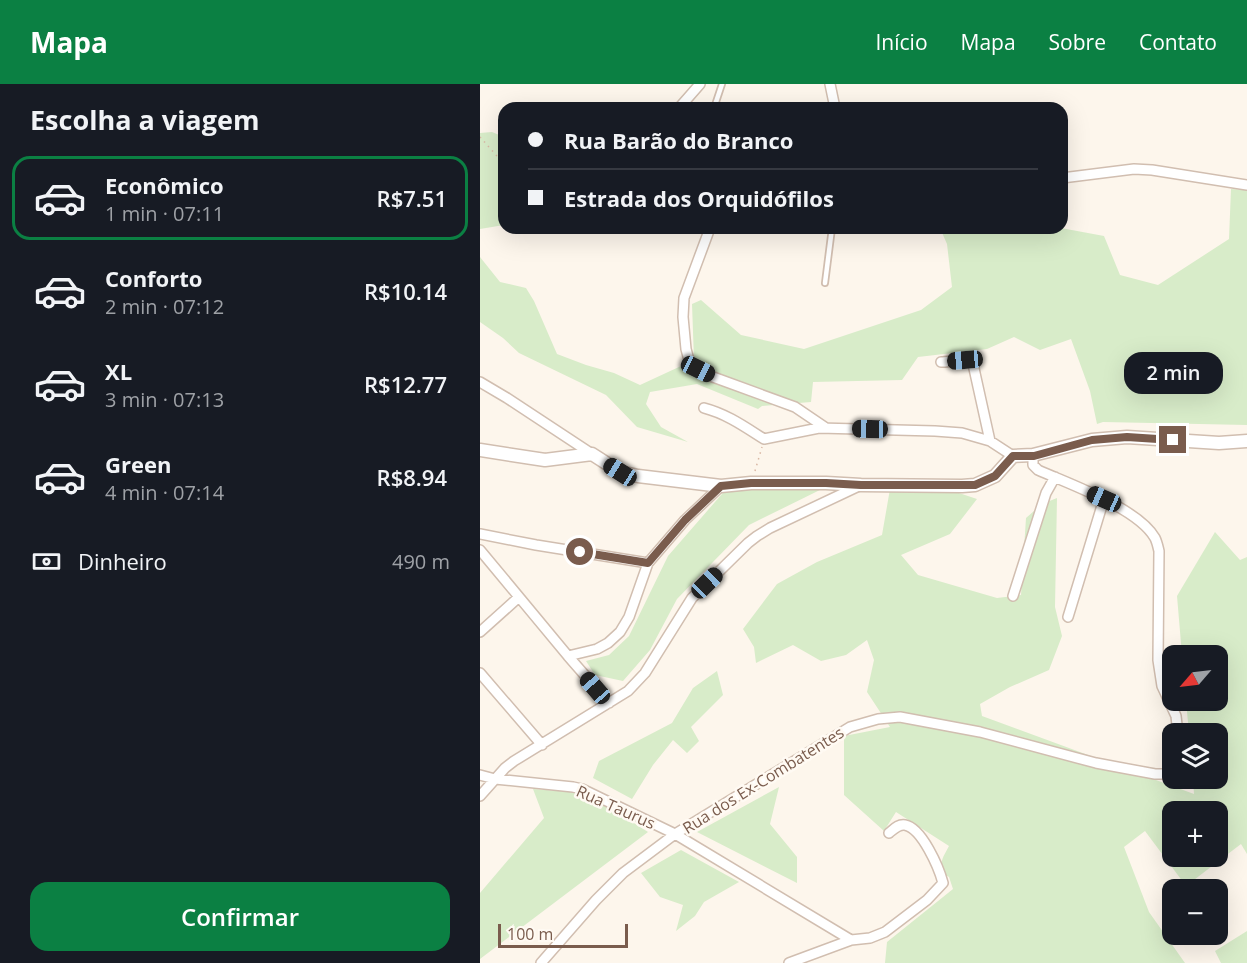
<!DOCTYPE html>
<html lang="pt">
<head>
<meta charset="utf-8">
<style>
	body { margin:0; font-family:"Open Sans",sans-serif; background:#20242c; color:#f1f3f6; height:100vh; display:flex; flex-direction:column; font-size:22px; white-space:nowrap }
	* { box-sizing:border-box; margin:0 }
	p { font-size:20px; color:#9ea1a6 }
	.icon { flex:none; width:33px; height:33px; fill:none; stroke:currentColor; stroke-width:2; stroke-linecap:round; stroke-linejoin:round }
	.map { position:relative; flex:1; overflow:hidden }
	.side { display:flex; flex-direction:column; background:#171b24; width:480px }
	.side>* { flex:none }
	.hud { position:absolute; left:18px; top:18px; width:570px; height:132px; border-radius:18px; box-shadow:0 6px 24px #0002; display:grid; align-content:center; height:132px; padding:0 30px; background:#171b24 }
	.needle { width:39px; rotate:242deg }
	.tools { position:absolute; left:682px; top:561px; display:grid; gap:12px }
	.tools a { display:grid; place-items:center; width:66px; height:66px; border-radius:12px; background:#171b24; box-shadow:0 6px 24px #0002; font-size:30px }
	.scale { position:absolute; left:18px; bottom:15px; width:130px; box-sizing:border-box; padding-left:6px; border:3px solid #7a5c4d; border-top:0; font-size:16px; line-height:21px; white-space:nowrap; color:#7a5c4d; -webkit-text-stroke:4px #fffaf3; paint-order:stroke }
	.end { position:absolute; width:27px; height:27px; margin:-14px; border:8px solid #7a5c4d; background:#fff; box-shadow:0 0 0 3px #fff }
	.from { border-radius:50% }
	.bubble { position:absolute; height:42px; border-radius:18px; background:#171b24; box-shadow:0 6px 24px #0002; font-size:20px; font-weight:600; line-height:42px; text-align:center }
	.car { position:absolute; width:18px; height:36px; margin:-18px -9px; border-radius:8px; box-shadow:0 0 4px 2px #0007; background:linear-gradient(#222 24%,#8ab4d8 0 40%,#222 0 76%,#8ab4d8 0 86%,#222 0) }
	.hud b { display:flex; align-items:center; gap:21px; height:57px; font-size:22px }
	.hud b+b { border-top:2px solid #363941 }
	.hud i { width:15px; height:15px; background:#f1f3f6 }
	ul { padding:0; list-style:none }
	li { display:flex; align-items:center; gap:18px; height:84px; margin:0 12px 9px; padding:0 18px; border:3px solid transparent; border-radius:18px }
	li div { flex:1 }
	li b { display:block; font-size:22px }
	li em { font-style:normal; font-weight:600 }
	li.current { border-color:#0b8043 }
	li>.icon { width:54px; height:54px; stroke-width:1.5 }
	h2 { padding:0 30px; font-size:27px; line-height:72px }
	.pay { display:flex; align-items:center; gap:15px; height:66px; padding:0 30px; font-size:22px }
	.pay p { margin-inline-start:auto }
	.cta { display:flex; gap:12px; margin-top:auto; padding:12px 30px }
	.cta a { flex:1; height:69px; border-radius:18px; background:#0b8043; color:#fff; font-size:24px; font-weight:600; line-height:69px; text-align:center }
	header { display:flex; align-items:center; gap:36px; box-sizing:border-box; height:84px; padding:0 30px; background:#0b8043; color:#fff }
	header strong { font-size:28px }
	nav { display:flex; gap:33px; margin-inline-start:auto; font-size:21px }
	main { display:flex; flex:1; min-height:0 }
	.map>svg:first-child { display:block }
</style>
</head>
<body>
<header>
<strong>Mapa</strong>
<nav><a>Início</a><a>Mapa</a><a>Sobre</a><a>Contato</a></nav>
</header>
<main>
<section class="side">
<h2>Escolha a viagem</h2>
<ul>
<li class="current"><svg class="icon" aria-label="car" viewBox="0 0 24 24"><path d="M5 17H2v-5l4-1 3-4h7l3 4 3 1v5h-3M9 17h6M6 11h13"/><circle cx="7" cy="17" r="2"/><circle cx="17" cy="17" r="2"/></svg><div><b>Econômico</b><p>1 min · 07:11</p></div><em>R$7.51</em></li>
<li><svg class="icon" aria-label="car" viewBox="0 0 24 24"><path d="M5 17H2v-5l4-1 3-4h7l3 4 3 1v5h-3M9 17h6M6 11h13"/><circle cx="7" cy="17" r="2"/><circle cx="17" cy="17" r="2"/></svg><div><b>Conforto</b><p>2 min · 07:12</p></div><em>R$10.14</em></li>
<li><svg class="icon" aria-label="car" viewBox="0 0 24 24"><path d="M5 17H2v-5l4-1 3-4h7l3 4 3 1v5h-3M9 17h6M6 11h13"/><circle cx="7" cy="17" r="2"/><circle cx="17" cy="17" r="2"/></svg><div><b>XL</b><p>3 min · 07:13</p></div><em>R$12.77</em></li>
<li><svg class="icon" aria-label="car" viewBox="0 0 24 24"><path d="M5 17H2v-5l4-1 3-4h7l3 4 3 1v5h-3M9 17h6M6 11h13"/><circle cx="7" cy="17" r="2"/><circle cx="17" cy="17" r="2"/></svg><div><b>Green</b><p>4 min · 07:14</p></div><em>R$8.94</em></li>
</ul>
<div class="pay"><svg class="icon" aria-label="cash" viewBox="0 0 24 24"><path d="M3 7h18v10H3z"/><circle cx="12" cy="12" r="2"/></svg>Dinheiro<p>490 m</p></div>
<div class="cta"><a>Confirmar</a></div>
</section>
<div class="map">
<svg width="767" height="879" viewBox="0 0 767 879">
	<rect width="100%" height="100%" fill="#fdf6ec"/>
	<path fill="#d8ecc9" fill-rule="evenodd" d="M12 48 24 53V94L21 96 24 124V141L0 145V49Z
		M751 105 767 106V341L623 338 617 340 610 307 591 255 560 266 534 253 507 265 438 273 422 296 333 298 331 318 282 322 278 325 217 300 170 308 166 320 181 343 208 358 157 343 126 311 39 269 23 254 0 238V173L20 198 46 204 54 217 77 270 106 281 134 289 160 301 214 276 212 220 221 216 261 251 324 265 441 226 472 203 467 160 460 144H581L624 152 640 191 678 201 749 155Z
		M348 402 269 441 197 515 170 566 143 597 115 591 106 577 129 571 149 552 188 472 248 403Z
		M410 405 470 406 497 415 470 450 421 471 438 491 517 514 541 511 546 434 562 420 577 414 575 523 582 552 569 586 530 603 500 620 502 632 714 710 713 695 738 694V650L709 649 706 617 738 616V572L702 571 697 512 735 448 760 476 767 473V770L761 760 706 802 665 747 644 763 669 828 705 879H405L407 858 473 805 469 793C455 785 463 773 469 762L416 728 404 747 364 711V652L410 643 387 608 394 576 387 556 366 571 341 577 313 561 276 579 274 563 263 545 297 500 337 478 402 451ZM693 728H738V772H693Z
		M237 587 243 611 211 643 219 657 207 669 193 656 173 681 152 715 113 694 119 677 192 639 213 604Z
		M299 703 290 740 317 773V799L217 748Z
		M53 705 106 709 168 748 0 875V809L64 734Z
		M201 766 259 798 224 818 215 832 196 847 203 821 180 813 161 789Z
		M767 847V879H741L735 867Z"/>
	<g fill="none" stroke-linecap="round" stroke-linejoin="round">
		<g stroke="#d1beb0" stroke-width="8">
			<path id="service" d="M234 24 242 0
				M345 199 352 144"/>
		</g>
		<g stroke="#d1beb0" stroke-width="12">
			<path id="minor" d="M350 0 355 24
				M199 24 220 0
				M582 94 654 85 672 86 767 101
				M230 144 204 214 203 233 206 265 209 276 218 285 233 293 315 323 346 344
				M461 278C471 278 486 273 493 280L510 357
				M0 298 27 314 112 370
				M224 324C247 330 265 343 284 355L339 344 455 347 482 349 510 357 533 372
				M553 371V381L558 386C589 400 658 424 675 454 677 458 678 463 679 467L678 576 682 602 696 632 698 650
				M0 450 56 461 168 479
				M0 466 88 572 129 619
				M533 512 566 409 575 393
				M588 533 624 415
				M0 548 39 513
				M88 572 117 565 128 559 140 548 149 533 168 479 205 436 241 402
				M0 589 62 661
				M0 691 15 695 93 703 102 705 195 750 371 856
				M0 712 25 684 34 677 148 607 165 589 212 514 268 459 277 452 290 444 381 401
				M61 879 116 816 143 789 195 750 370 643 398 635 420 633 500 648 616 679 675 690H687L693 684
				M309 879 371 856 390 854 405 848 447 816 463 799C459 784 442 744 425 741 418 740 414 745 409 749"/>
		</g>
		<g stroke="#d1beb0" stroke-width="15">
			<path id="tertiary" d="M0 366 65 376 112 370 140 388 158 392 241 402 271 399H346L381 401 482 402 495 401 515 392 533 372 553 371 612 356 647 353 739 359 767 357"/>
		</g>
		<path stroke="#d9b8a5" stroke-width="1.5" stroke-dasharray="1.5 4.5" stroke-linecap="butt" d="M0 53 24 80
			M275 387 282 363"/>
		<use href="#service" stroke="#fff" stroke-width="4.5"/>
		<use href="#minor" stroke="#fff" stroke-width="9"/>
		<use href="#tertiary" stroke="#fff" stroke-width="12"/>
	</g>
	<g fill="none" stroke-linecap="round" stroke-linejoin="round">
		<path stroke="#7a5c4d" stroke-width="8" d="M100 468 168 479 205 436 241 402 271 399H346L381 401H495L515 392 533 372H554L612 356 647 353 693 356"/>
	</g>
	<g text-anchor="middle" stroke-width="5" stroke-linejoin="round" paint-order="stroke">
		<g font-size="16" fill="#7a5c4d" stroke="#fffaf3">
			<text transform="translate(283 696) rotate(-32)" y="6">Rua dos Ex-Combatentes</text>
			<text transform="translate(136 723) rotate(24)" y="6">Rua Taurus</text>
		</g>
	</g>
</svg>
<div class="tools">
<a><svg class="needle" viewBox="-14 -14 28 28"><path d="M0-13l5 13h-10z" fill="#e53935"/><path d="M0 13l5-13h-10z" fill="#9ea1a6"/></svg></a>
<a><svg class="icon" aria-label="layers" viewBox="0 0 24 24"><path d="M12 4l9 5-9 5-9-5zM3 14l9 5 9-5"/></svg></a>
<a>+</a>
<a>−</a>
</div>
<div class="scale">100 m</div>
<i class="end from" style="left:100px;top:468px"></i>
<i class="end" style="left:693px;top:356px"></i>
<div class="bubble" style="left:644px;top:268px;width:99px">2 min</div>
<i class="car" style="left:485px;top:276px;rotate:265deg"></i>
<i class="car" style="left:218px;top:285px;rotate:116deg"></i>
<i class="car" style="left:390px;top:345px;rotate:271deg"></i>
<i class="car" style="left:140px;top:388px;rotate:302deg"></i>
<i class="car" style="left:624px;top:415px;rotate:294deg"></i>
<i class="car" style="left:227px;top:499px;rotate:46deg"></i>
<i class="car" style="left:115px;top:604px;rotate:319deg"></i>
<div class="hud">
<b><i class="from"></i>Rua Barão do Branco</b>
<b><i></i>Estrada dos Orquidófilos</b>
</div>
</div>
</main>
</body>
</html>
